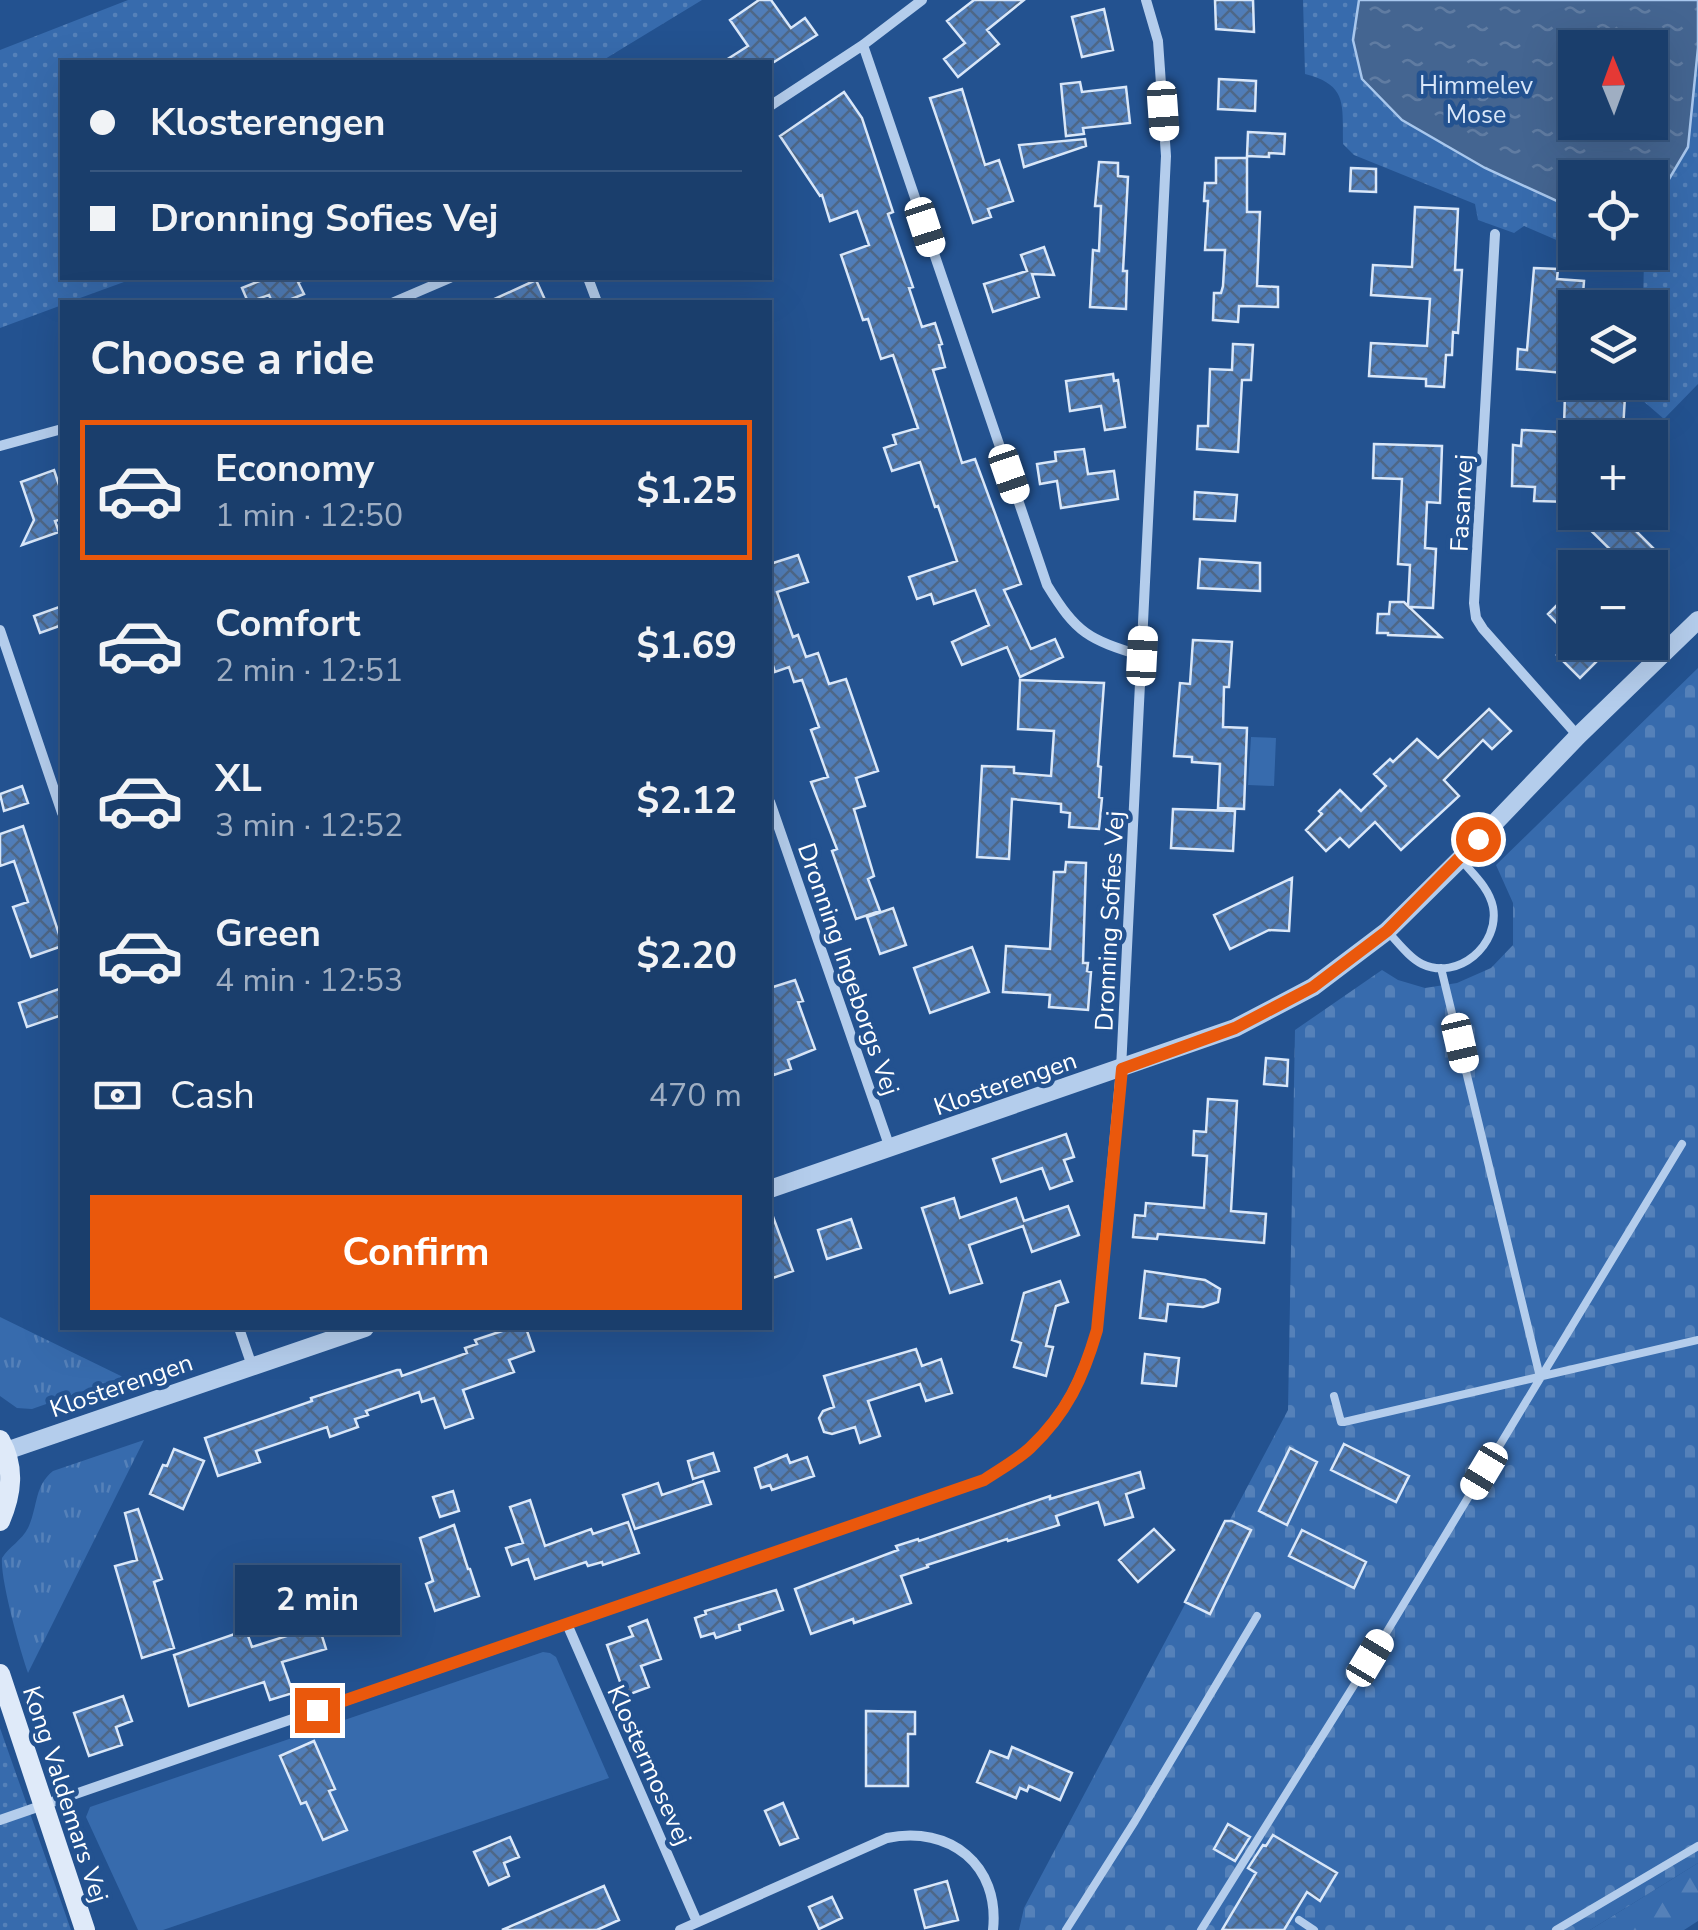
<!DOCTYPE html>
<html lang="en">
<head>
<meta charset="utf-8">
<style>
	body { margin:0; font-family:"Nunito Sans",sans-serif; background:#274974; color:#f1f3f6; height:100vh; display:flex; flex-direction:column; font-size:38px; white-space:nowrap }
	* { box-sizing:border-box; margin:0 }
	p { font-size:32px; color:#9faec2 }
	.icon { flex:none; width:55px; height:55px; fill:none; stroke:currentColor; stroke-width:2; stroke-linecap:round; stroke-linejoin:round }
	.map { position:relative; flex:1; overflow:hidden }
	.drawer { position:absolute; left:60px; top:300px; width:712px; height:1030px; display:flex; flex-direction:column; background:#1a3e6c; border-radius:0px; box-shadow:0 10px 40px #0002,0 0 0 2px #38577f }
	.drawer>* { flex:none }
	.hud { position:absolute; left:60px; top:60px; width:712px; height:220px; border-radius:0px; box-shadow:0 10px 40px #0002,0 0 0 2px #38577f; display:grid; align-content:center; height:220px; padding:0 30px; background:#1a3e6c }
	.needle { width:65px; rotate:359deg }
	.buttons { position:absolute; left:1558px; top:30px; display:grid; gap:20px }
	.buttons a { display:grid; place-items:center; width:110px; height:110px; border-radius:0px; background:#1a3e6c; box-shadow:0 10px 40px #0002,0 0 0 2px #38577f; font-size:50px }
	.end { position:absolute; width:45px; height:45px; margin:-22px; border:12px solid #ea580c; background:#fff; box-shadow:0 0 0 5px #fff }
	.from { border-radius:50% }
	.bubble { position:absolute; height:70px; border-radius:0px; background:#1a3e6c; box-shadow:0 10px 40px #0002,0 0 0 2px #38577f; font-size:32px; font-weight:700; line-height:70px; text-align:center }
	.car { position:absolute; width:30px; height:60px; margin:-30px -15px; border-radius:12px; box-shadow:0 0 8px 2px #0007; background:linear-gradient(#fff 24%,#345 0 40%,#fff 0 76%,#345 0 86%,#fff 0) }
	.hud b { display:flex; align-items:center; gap:35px; height:95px; font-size:38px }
	.hud b+b { border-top:2px solid #38577f }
	.hud i { width:25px; height:25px; background:#f1f3f6 }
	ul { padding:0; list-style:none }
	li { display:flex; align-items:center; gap:30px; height:140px; margin:0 20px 15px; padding:0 10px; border:5px solid transparent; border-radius:0px }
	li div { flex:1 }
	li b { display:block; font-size:38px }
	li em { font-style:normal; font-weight:700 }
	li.on { border-color:#ea580c }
	li>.icon { width:90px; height:90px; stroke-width:1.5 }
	h2 { padding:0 30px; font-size:45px; line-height:120px }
	.pay { display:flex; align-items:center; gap:25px; height:110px; padding:0 30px; font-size:38px }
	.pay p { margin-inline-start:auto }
	.button { display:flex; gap:20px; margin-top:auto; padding:20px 30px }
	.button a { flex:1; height:115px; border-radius:0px; background:#ea580c; color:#fff; font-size:40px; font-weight:700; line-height:115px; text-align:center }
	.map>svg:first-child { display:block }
</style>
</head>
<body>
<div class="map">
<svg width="1698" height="1930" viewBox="0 0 1698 1930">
	<defs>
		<pattern id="grass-tufts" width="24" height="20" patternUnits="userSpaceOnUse" patternTransform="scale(2.5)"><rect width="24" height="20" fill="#376bad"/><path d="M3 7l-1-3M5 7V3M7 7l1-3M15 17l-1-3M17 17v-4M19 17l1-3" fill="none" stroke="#5581b9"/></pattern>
		<pattern id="forest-firs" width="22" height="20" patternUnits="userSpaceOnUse" patternTransform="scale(2.5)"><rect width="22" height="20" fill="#376bad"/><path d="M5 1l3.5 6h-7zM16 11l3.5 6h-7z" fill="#5581b9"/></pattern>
		<pattern id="cemetery-stones" width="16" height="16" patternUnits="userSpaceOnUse" patternTransform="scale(2.5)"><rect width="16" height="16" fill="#376bad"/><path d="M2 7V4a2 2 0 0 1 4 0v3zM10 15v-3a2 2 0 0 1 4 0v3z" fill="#5581b9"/></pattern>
		<pattern id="park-dots" width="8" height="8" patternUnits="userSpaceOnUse" patternTransform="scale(2.5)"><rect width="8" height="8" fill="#376bad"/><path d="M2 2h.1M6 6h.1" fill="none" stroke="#5581b9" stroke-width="1.8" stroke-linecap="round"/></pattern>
		<pattern id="water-ripples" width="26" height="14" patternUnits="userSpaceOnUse" patternTransform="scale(2.5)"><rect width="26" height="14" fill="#446591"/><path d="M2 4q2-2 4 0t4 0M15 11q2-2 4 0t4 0" fill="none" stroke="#607ca2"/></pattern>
		<pattern id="building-cross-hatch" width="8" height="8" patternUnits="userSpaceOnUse" patternTransform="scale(2.5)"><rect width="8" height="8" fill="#507db8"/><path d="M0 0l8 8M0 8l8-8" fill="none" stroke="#4e6787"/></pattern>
	</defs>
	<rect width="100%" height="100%" fill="#235290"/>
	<path fill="url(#grass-tufts)" d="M0 1317 123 1377 32 1409 17 1408 0 1396Z
		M144 1440 28 1673C20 1650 0 1579 2 1558 9 1547 22 1540 28 1528 38 1507 34 1486 53 1471Z"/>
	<path fill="url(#forest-firs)" d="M1698 1863V1921L1684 1930H1590Z"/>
	<path fill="url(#cemetery-stones)" d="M1698 668V1863L1590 1930H1019L1024 1908 1288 1410 1295 1030 1382 970 1398 980 1425 988 1457 983 1491 968 1513 945V903L1496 865Z"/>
	<path fill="url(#park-dots)" fill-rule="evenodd" d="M128 0H702L600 62H62V278H135L69 302H62V305L0 328V50Z
		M1303 0H1698V384L1664 419 1642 400V383L1650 382V308L1643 307 1644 259 1586 253 1650 252V178H1575V248L1524 226 1514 233 1478 220 1475 204 1354 155 1343 144C1342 106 1349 85 1305 74ZM1575 48H1650V122H1575Z
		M0 1728 71 1930H0Z"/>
	<path fill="#376bad" d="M1251 737 1276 738 1274 786 1248 785Z
		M543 1652 550 1653 556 1657 609 1778 163 1930H138L86 1817 90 1807Z"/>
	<path fill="url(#water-ripples)" stroke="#a8c7ed" stroke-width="2.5" fill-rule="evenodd" d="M1359 0H1698V48L1688 147 1662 191 1650 196V178H1575V207H1570L1485 168 1402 120 1362 79 1353 40ZM1575 48H1650V122H1575Z"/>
	<path fill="url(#building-cross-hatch)" stroke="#d9e7f9" stroke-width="2.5" d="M759 0H771L791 28 805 18 817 35 774 62H723L748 46 730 20Z
		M974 0H1024L987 30 999 44 958 77 944 59 965 43 947 21Z
		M1215 0H1253L1254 32 1216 29Z
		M1104 9 1113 50 1082 57 1072 17Z
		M1219 79 1256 81 1255 111 1218 109Z
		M1080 82 1082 92 1126 87 1130 123 1083 128 1084 134 1066 136 1061 84Z
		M962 89 985 165 999 160 1013 201 988 209 991 217 973 223 930 98Z
		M844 92 862 118 893 212 888 214 913 287 909 288 922 327 935 323 942 344 939 345 945 367 933 370 962 463 975 459 1021 584 1004 590 1031 649 1055 639 1063 657 1020 677 1007 647 962 665 952 642 989 625 975 590 934 604 931 594 917 599 909 577 957 561 938 506 935 507 920 462 892 471 884 448 896 444 893 435 918 428 893 355 881 359 868 319 863 320 841 255 869 245 857 211 830 221 822 195 820 196 780 136Z
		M1248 132 1285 134 1284 154 1269 153V157L1247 156Z
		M1085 139 1086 146 1024 167 1019 145Z
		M1216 158H1247V212H1260L1257 286 1278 287V307L1239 306 1238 322 1213 320 1214 293H1221L1223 286 1225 250H1205L1208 201H1204L1205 183H1216Z
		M1099 162 1118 163V176L1128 177 1123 271H1127L1126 309 1090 307 1093 250 1099 251 1101 206H1095Z
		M1351 168 1376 169V192L1350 191Z
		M1415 207 1458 209 1455 270H1462L1458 333 1453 332 1452 355H1446L1444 387 1426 386V379L1369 376 1371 343 1427 346 1430 299 1371 295 1373 265 1412 267Z
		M1044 247 1054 275 1032 274 1039 297 993 312 984 284 1027 271 1021 255Z
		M1534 268 1558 269 1557 279 1584 281 1582 308H1575V374L1517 369 1518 349 1527 350Z
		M261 278H310L298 282 304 294 284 302H272L269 295 248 302 242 288 262 280Z
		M536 280 546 302H488Z
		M1233 344 1253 345 1251 380H1242L1238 452 1197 449 1198 426H1208L1210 369 1232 370Z
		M1113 374 1114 381 1118 380 1125 427 1105 430 1101 406 1070 411 1066 381Z
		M1565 393 1625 396 1623 430 1564 427Z
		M1522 430 1575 433 1573 502 1534 501 1535 487 1512 486 1513 445 1521 446Z
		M1374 444 1442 446 1440 503 1427 502 1425 548 1436 549 1433 608 1409 607 1441 637 1388 635V633H1377L1378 614H1389L1390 602H1404L1408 606 1410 565 1398 564 1402 479 1373 478Z
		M1084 449 1088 474 1114 471 1118 499 1061 508 1057 481 1040 484 1037 464 1056 461 1055 452Z
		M54 470 62 494V519L55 521 59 532 22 545 34 520 21 482Z
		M1195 492 1237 495 1235 521 1194 519Z
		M1572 512H1617L1659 554 1644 568H1629Z
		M798 555 808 582 777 592 793 637 798 635 806 657 818 653 829 684 846 679 878 771 856 778 865 806 854 809 874 876 868 879 880 911 856 919 832 851 837 849 811 782 828 777 811 730 819 727 802 680 794 682 789 667 775 672 770 656V564Z
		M1200 559 1260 563V591L1198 588Z
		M1575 587V642L1548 614Z
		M62 606V625L40 633 34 616Z
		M1193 640 1232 642 1229 687H1224L1223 727 1247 728 1244 809 1218 808 1220 764 1192 762V757L1174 756 1180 683 1190 684Z
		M1570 642H1588L1602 656 1580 678 1557 655Z
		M1020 680 1104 683 1098 766 1101 767 1099 797 1102 798 1099 829 1069 827 1070 813 1061 812V804L1012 799 1009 859 977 857 982 766 1014 767V773L1051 776 1054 731 1018 729Z
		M1489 709 1511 731 1492 749 1483 740 1444 780 1459 796 1401 850 1375 822 1349 847 1340 838 1326 851 1306 830 1322 814 1319 811 1340 790 1361 811 1386 786 1374 774 1390 759 1393 762 1417 739 1438 758Z
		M22 786 28 803 4 811 0 794Z
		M1173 809 1235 811 1233 851 1171 848Z
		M23 826 62 943V946L31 957 13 907 28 902 14 861 0 866V834Z
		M1066 862 1086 863 1083 963H1088L1087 971 1091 972 1088 1010 1049 1007 1050 995 1003 992 1006 946 1050 949 1054 872H1065Z
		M1292 878 1289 931 1269 930 1230 949 1214 915Z
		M893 908 906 945 880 954 867 917Z
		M972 947 989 992 930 1013 914 968Z
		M795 980 803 1001 798 1002 815 1049 788 1060 791 1069 774 1075 770 1067V988Z
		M62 988V1015L27 1027 19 1003Z
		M1266 1058 1288 1060 1287 1086 1264 1084Z
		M1208 1099 1237 1101 1231 1211 1266 1214 1264 1243 1158 1234 1157 1239 1133 1237 1135 1215 1145 1216 1146 1203 1204 1208 1207 1156 1193 1155 1194 1131 1206 1132Z
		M1066 1134 1074 1157 1064 1160 1072 1181 1050 1189 1042 1168 1001 1182 993 1159Z
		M954 1198 960 1218 1016 1198 1024 1221 1068 1206 1079 1235 1032 1252 1023 1226 969 1245 982 1283 950 1293 922 1208Z
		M770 1214H772L793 1271 770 1279Z
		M851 1219 861 1248 827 1259 818 1230Z
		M1145 1271 1205 1280 1220 1289 1218 1302 1203 1307 1168 1304 1166 1321 1140 1318Z
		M1060 1281 1068 1302 1056 1306 1046 1346 1053 1347 1046 1376 1014 1367 1021 1343 1012 1340 1024 1293Z
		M511 1328H526L534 1351 509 1360 514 1372 463 1390 473 1418 445 1428 434 1398 422 1402 419 1392 366 1411 368 1415 355 1419 358 1427 330 1437 327 1427 256 1451 260 1462 218 1476 205 1438 312 1401 311 1398 397 1370H400L402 1376 467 1353 465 1348 477 1344 475 1340Z
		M916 1349 922 1366 941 1359 952 1393 926 1401 920 1384 868 1401 880 1436 860 1443 855 1427 832 1434 824 1432 819 1418 823 1411 834 1407 824 1376Z
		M1145 1354 1179 1358 1176 1386 1142 1383Z
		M1344 1444 1409 1476 1396 1502 1331 1470Z
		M1290 1448 1317 1462 1287 1525 1259 1511Z
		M174 1449 204 1461 183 1509 150 1494 163 1465 167 1466Z
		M713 1453 719 1471 693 1479 688 1461Z
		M787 1455 790 1463 807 1457 814 1476 772 1490 770 1485 761 1488 755 1468Z
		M1140 1472 1144 1488 1126 1494 1133 1517 1105 1525 1098 1502 1056 1516 1059 1525 1008 1541 1007 1539 927 1565 928 1567 901 1576 911 1603 854 1623 853 1619 811 1634 795 1589 898 1550 896 1546 918 1539 919 1541 1050 1496V1499Z
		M703 1481 711 1504 635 1529 623 1495 658 1483 662 1495Z
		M453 1491 459 1511 440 1517 433 1497Z
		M530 1500 545 1546 591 1529 593 1534 628 1522 639 1553 603 1565 602 1562 588 1566 586 1562 535 1579 528 1559 512 1565 506 1548 523 1543 510 1507Z
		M138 1509 162 1579 154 1582 174 1648 142 1658 115 1566 137 1560 125 1513Z
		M1225 1521H1232L1251 1530 1210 1614 1185 1602Z
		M454 1525 468 1569H470L479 1596 435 1611 426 1584 433 1581 420 1538Z
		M1154 1529 1174 1550 1138 1582 1119 1560Z
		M1302 1530 1366 1562 1354 1588 1289 1556Z
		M367 1571 370 1581 382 1578 396 1622 379 1627 372 1605 318 1623 326 1649 282 1662 293 1693 270 1700 264 1682 189 1706 174 1655 246 1630 252 1647 290 1635 281 1607 310 1598 311 1601 353 1587 349 1576Z
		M776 1590 783 1610 739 1625 740 1630 716 1638 714 1633 701 1637 695 1618 706 1614 705 1611Z
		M647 1620 661 1659 641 1666 649 1687 625 1696 607 1645 633 1636 629 1627Z
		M123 1696 132 1721 116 1727 122 1745 89 1756 74 1713Z
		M866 1711 915 1712V1734H908V1786H866Z
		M314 1741 335 1789 329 1791 347 1830 323 1840 306 1802 301 1804 280 1756Z
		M1012 1747 1072 1773 1060 1800 1029 1786 1027 1791 1020 1788 1016 1798 977 1782 990 1751 1008 1758Z
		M783 1803 798 1838 780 1845 765 1811Z
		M1228 1824 1250 1837 1235 1861 1214 1849Z
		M1273 1835 1337 1873 1320 1901 1307 1892 1284 1930H1222L1256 1873 1248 1868 1263 1845 1266 1846Z
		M510 1837 519 1857 504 1863 509 1876 489 1885 474 1852Z
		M947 1881 958 1920 925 1928 915 1890Z
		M604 1886 619 1920 597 1930H502Z
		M832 1897 842 1918 819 1929 809 1907Z"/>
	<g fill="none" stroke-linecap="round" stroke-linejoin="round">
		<path stroke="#b4cdec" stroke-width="8" d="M1387 931C1397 941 1409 958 1422 964 1458 981 1500 945 1493 907 1489 888 1474 875 1462 861
			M1441 968 1540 1377
			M1334 1396 1341 1422H1344L1698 1340
			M1299 1920 1314 1930
			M1066 1930 1135 1821 1257 1616
			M1201 1930 1371 1658 1682 1144
			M1556 1930 1698 1846"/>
		<path stroke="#b4cdec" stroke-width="10" d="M863 45 1047 585C1077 634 1088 639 1142 656
			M770 106 863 45 922 0
			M1495 234 1474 603 1476 618 1483 629 1578 736
			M588 278 597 302
			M394 302 450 278
			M0 446 62 429
			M0 630 62 813
			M770 802 890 1148
			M239 1328 252 1366
			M567 1624 697 1922
			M0 1820 984 1480C999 1470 1017 1460 1030 1448 1067 1412 1082 1378 1097 1330L1121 1069 1166 156 1158 41 1146 0
			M680 1930 887 1838C950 1825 1000 1865 993 1930"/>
		<path stroke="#b4cdec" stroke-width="18" d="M770 1189 1235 1028 1313 987 1387 931 1460 859 1578 736 1698 620
			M6 1451 365 1328"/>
		<path stroke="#dfeaf9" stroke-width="20" d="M0 1440C15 1467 12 1493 0 1521
			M0 1674 85 1930"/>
	</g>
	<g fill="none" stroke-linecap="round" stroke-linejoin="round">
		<path stroke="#ea580c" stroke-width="12" d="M317 1710 984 1480C999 1470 1017 1460 1030 1448 1067 1413 1083 1378 1097 1330L1122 1069 1235 1028 1313 987 1387 931 1478 839"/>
	</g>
	<g text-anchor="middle" stroke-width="9" stroke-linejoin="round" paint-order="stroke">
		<g font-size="25" fill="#d9e7f9" stroke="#235290">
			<text x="1476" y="94">Himmelev<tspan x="1476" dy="29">Mose</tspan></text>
		</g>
		<g font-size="25" fill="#fff" stroke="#235290">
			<text transform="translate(1461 503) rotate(-87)" y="9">Fasanvej</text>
			<text transform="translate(1109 921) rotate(-87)" y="9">Dronning Sofies Vej</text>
			<text transform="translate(849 969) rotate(71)" y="9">Dronning Ingeborgs Vej</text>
			<text transform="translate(1005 1083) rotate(-19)" y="9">Klosterengen</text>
			<text transform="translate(121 1385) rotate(-19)" y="9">Klosterengen</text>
			<text transform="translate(650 1765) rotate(66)" y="9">Klostermosevej</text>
			<text transform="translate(66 1794) rotate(72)" y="9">Kong Valdemars Vej</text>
		</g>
	</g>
</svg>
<div class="buttons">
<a><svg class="needle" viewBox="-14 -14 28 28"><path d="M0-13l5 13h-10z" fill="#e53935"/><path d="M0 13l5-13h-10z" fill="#9faec2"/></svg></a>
<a><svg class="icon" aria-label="locate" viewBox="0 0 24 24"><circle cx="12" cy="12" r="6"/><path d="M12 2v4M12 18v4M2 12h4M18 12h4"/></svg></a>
<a><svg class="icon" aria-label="layers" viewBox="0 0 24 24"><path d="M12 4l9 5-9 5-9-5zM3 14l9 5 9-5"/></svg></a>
<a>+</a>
<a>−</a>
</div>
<i class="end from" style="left:1478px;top:839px"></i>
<i class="end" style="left:317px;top:1710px"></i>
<div class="bubble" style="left:235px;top:1565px;width:165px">2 min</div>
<i class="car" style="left:1163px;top:111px;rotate:176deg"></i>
<i class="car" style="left:925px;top:227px;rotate:162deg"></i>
<i class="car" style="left:1009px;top:474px;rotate:161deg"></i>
<i class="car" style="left:1142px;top:656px;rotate:3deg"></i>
<i class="car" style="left:1460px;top:1043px;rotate:167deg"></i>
<i class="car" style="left:1484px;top:1471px;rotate:211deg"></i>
<i class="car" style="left:1370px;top:1658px;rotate:31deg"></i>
<div class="hud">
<b><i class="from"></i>Klosterengen</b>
<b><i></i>Dronning Sofies Vej</b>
</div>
<section class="drawer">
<h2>Choose a ride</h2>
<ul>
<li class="on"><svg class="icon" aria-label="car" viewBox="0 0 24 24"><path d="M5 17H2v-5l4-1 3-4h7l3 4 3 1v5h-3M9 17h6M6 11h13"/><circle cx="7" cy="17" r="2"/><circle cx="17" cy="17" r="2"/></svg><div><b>Economy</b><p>1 min · 12:50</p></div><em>$1.25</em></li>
<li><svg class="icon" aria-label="car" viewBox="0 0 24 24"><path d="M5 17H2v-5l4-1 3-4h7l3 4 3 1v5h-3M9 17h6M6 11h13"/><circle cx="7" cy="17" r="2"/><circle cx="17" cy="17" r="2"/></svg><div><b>Comfort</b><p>2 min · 12:51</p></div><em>$1.69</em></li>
<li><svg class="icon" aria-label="car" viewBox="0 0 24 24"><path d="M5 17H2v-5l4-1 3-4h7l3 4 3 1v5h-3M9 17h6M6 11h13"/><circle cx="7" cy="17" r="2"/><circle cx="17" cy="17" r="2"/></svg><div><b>XL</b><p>3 min · 12:52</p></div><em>$2.12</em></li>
<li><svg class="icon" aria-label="car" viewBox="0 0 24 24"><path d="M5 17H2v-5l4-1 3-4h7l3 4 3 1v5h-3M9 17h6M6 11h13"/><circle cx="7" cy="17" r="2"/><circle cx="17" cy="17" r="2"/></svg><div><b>Green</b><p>4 min · 12:53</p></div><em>$2.20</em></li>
</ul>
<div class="pay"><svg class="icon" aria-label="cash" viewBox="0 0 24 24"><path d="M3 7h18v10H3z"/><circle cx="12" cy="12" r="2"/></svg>Cash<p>470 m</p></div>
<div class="button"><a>Confirm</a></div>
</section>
</div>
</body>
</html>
